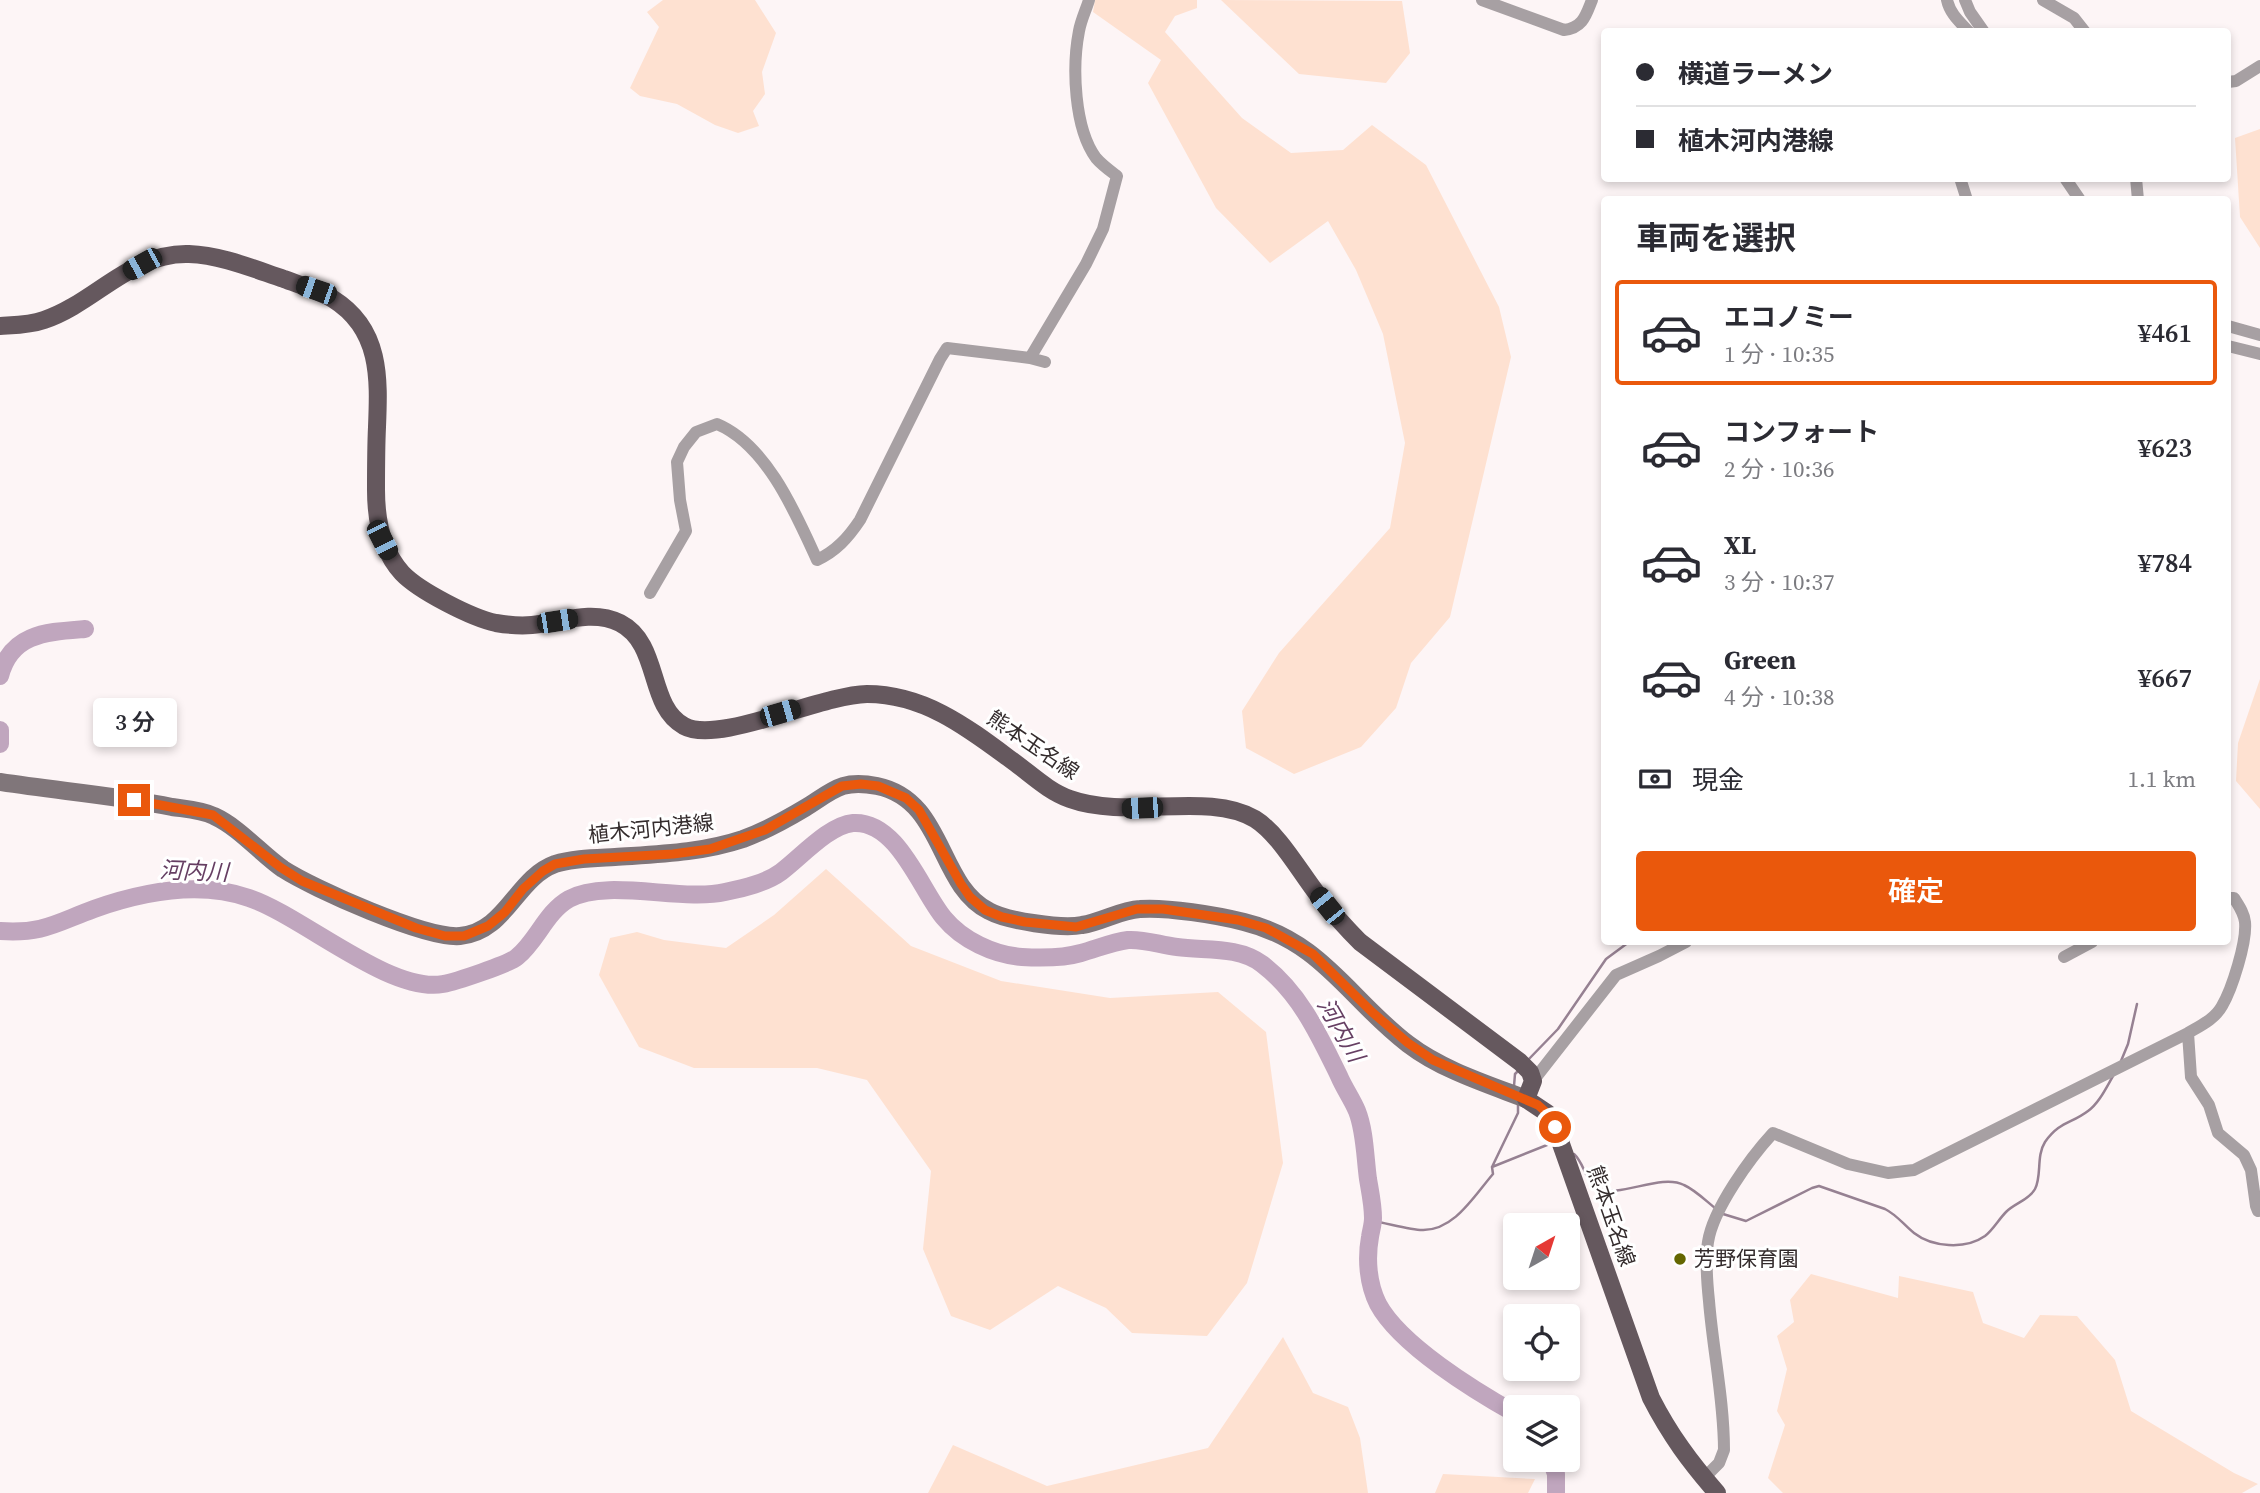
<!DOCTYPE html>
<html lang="ja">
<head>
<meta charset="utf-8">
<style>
	body { margin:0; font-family:"Source Serif 4","Noto Sans JP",serif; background:#f7f7f7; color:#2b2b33; height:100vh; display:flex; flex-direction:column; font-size:26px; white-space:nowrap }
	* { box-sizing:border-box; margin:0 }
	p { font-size:23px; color:#7c7c81 }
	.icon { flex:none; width:38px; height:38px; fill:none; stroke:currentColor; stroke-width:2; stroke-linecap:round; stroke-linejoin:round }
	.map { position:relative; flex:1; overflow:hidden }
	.details { position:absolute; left:1601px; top:196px; width:630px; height:749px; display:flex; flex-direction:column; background:#fff; border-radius:7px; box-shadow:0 4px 10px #0003 }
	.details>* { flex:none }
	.banner { position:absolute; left:1601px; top:28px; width:630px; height:154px; border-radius:7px; box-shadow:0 4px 10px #0003; display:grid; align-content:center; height:154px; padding:0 35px; background:#fff }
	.needle { width:46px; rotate:39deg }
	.fabs { position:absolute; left:1503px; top:1213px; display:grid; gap:14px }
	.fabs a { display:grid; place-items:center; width:77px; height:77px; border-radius:7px; background:#fff; box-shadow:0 4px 10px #0003; font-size:35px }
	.end { position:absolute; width:32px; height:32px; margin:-16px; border:9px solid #ea580c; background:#fff; box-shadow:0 0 0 4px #fff }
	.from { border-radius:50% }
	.bubble { position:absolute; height:49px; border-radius:7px; background:#fff; box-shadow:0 4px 10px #0003; font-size:23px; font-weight:600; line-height:49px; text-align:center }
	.car { position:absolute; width:21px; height:42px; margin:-21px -10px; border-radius:9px; box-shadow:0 0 5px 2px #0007; background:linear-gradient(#222 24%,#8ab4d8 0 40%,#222 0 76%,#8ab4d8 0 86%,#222 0) }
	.banner b { display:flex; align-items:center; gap:24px; height:66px; font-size:26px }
	.banner b+b { border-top:2px solid #e1e1e2 }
	.banner i { width:18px; height:18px; background:#2b2b33 }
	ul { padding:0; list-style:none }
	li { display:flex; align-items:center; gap:21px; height:105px; margin:0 14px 10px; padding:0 21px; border:4px solid transparent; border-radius:7px }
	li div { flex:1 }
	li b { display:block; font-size:26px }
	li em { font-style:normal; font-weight:600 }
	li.selected { border-color:#ea580c }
	li>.icon { width:63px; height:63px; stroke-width:1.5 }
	h2 { padding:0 35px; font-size:32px; line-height:84px }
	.pay { display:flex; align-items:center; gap:18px; height:77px; padding:0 35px; font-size:26px }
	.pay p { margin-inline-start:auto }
	.button { display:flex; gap:14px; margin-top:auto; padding:14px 35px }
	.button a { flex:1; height:80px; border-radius:7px; background:#ea580c; color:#fff; font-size:28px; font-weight:600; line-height:80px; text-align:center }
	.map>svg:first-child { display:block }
</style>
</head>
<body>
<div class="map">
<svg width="2260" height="1493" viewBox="0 0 2260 1493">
	<rect width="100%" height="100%" fill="#fdf5f6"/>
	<path fill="#fee1d1" d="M663 0H755L776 33 762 72 765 94 753 111 759 126 738 133 715 125 677 104 640 96 630 88 659 27 647 12Z
		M1095 0H1197V8L1175 16 1165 32 1242 118 1291 153 1343 150 1372 125 1426 165 1499 307 1511 357 1450 617 1411 663 1396 708 1361 747 1294 774 1246 748 1242 711 1279 653 1390 528 1405 443 1383 334 1356 270 1328 221 1270 263 1216 208 1148 83 1161 60 1093 12Z
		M1221 0 1402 1 1410 53 1386 83 1299 74Z
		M2260 129V248L2240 217 2235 138Z
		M2260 679V809L2236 781 2238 743Z
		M826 869 911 946 1001 981 1110 998 1218 992 1266 1032 1283 1163 1247 1283 1207 1336 1132 1333 1106 1308 1058 1286 990 1330 951 1316 923 1249 931 1171 867 1080 817 1068H694L639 1047 599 975 610 938 637 932 664 940 726 948 774 915Z
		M1811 1274 1898 1298 1899 1276 1973 1292 1983 1323 2024 1338 2040 1315 2077 1316 2115 1360 2131 1411 2234 1473 2258 1484 2242 1493H1783L1768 1478 1785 1425 1777 1411 1787 1369 1777 1336 1794 1322 1790 1300Z
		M1283 1337 1313 1393 1348 1407 1360 1438 1368 1493H928L953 1445 1047 1486 1208 1448Z
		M1443 1474 1535 1479 1528 1493H1435Z"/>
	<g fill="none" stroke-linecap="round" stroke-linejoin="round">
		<path stroke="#968192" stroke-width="2.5" d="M1528 1060 1558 1029 1606 959 1629 942
			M2121 1061 2128 1044 2137 1004
			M1514 1086 1515 1074 1519 1070
			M1574 1154C1585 1164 1585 1182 1598 1188 1619 1199 1660 1173 1684 1185 1695 1190 1705 1200 1715 1208
			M1492 1167 1552 1143
			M1723 1214 1746 1221 1812 1188 1819 1186 1885 1209C1897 1215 1904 1225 1914 1233 1932 1247 1965 1250 1985 1236 1993 1230 1999 1219 2006 1212 2015 1203 2029 1200 2035 1189 2042 1176 2036 1156 2045 1142 2060 1121 2071 1124 2088 1111 2099 1103 2106 1088 2113 1076
			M1373 1221C1386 1223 1411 1230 1422 1230 1454 1231 1474 1196 1493 1174L1492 1167 1518 1113V1103"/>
		<path stroke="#c0a6be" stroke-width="18" d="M0 676C11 633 47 632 85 629
			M0 730V744
			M0 931C43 934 56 923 94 909 142 892 200 881 249 898 301 915 390 994 443 984 455 982 509 964 517 957 537 941 546 912 569 899 607 878 682 902 725 892 744 888 766 883 781 872 800 858 829 825 853 823 898 820 921 891 944 918 962 940 994 955 1022 957 1040 958 1064 958 1081 953 1096 949 1112 942 1128 940 1145 939 1160 945 1177 947 1205 951 1238 946 1262 964 1300 993 1319 1035 1339 1076 1344 1088 1352 1099 1357 1111 1365 1131 1365 1157 1368 1179 1370 1191 1373 1205 1373 1218 1373 1225 1371 1230 1370 1237 1366 1259 1368 1284 1378 1304 1400 1345 1475 1391 1516 1414
			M1551 1460 1556 1474V1493"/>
		<path stroke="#a7a0a3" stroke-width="12" d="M1482 0 1564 30C1583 28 1586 15 1592 0
			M1947 0C1950 14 1960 22 1969 32
			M1965 0 1970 12 1984 32
			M2043 0 2074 18 2085 32
			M2228 82 2236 81 2260 66
			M1960 178 1967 200
			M2065 178 2080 200
			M2136 178 2138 200
			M2228 326 2260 335
			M2228 346 2260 354
			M1030 358 1086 264 1103 229 1117 176C1109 170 1102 165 1096 158 1074 128 1072 67 1079 31 1081 20 1086 10 1089 0
			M650 593 686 531 680 500 677 462 684 447 696 432 717 424C767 445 796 514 817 560 836 551 848 538 860 520L940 359 947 348 1030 358 1045 362
			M2064 957 2092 942
			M2188 1033 2191 1077 2209 1105 2218 1133 2244 1155 2251 1170 2256 1206 2258 1211
			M1533 1081 1616 975 1659 956 1686 942
			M1704 1478 1719 1463 1724 1450C1724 1400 1713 1351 1709 1301 1707 1282 1705 1261 1708 1242 1713 1209 1750 1158 1773 1133L1848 1164 1888 1173 1914 1170 2188 1033C2200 1026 2215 1019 2222 1006 2232 989 2247 942 2245 922 2244 913 2239 906 2234 898H2228"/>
		<path stroke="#80767a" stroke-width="18" d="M0 782C57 791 115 795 172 807 185 809 202 810 214 816 240 828 260 853 283 869 314 889 426 939 460 936 506 932 516 878 555 864 573 858 596 858 615 857 659 854 701 853 743 839 765 831 785 820 805 808 817 801 830 790 843 786 853 783 867 784 877 786 945 800 937 885 989 911 1007 921 1062 929 1082 925 1102 922 1120 910 1140 909 1167 907 1217 915 1244 922 1322 941 1349 999 1408 1044 1442 1070 1487 1084 1526 1099"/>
		<path stroke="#65585e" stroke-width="18" d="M0 326C15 325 30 325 44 320 95 303 131 252 189 254 221 255 254 269 284 279 300 285 318 290 333 299 381 329 379 378 377 427 376 448 376 469 376 490 376 520 381 550 402 573 419 591 472 618 496 623 508 625 521 626 532 625 560 622 593 609 620 623 661 644 647 706 684 726 718 745 820 695 867 694 927 694 972 731 1018 765 1034 777 1050 792 1070 799 1128 820 1208 791 1255 819 1279 834 1300 872 1318 895 1331 911 1345 927 1360 942L1520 1062 1530 1072 1533 1081 1526 1099 1547 1113 1555 1127 1651 1398C1670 1435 1690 1462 1717 1493"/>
	</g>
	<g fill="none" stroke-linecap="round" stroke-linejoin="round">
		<path stroke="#ea580c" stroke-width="9" d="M134 800 213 815 280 867 302 881 416 928 445 936H464L488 926 505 912 523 889 543 871 555 864 584 859 673 854 710 849 765 830 842 786 861 784 878 786 906 798 919 810 961 884 970 897 985 910 1002 917 1025 922 1076 927 1137 909H1163L1238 920 1266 928 1313 954 1372 1012 1408 1043 1433 1060 1538 1105 1547 1113 1555 1127"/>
	</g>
	<circle fill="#646600" stroke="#fff" stroke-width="2.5" cx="1680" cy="1259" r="7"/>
	<g text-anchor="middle" stroke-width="6" stroke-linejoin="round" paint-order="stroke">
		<g font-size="21" fill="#342c2d" stroke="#fff">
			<text transform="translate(1033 745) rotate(34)" y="7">熊本玉名線</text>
			<text transform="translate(651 829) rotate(-6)" y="7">植木河内港線</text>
			<text transform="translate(1611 1216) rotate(71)" y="7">熊本玉名線</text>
		</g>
		<g font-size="21" fill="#342c2d" stroke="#fff" text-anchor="start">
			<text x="1694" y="1266">芳野保育園</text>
		</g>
		<g font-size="23" font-style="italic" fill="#663f63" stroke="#fff">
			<text transform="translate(194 871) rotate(2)" y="8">河内川</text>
			<text transform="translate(1341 1030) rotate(60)" y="8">河内川</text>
		</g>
	</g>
</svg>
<div class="fabs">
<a><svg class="needle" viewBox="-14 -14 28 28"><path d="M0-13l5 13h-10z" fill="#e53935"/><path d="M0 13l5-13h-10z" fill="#7c7c81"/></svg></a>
<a><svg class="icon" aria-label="locate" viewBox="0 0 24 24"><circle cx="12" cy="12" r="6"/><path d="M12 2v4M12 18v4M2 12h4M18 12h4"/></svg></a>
<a><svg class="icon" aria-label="layers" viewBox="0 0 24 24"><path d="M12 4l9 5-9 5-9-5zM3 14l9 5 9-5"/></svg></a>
</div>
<i class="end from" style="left:1555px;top:1127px"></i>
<i class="end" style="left:134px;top:800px"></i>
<div class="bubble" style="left:93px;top:698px;width:84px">3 分</div>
<i class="car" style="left:142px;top:264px;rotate:241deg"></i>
<i class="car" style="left:316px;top:290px;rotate:289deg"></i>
<i class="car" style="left:382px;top:540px;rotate:153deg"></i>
<i class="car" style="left:557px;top:621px;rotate:81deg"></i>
<i class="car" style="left:780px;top:713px;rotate:74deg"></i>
<i class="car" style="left:1142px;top:808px;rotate:268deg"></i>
<i class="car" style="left:1327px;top:906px;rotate:321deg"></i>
<div class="banner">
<b><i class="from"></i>横道ラーメン</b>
<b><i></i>植木河内港線</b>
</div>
<section class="details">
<h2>車両を選択</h2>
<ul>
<li class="selected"><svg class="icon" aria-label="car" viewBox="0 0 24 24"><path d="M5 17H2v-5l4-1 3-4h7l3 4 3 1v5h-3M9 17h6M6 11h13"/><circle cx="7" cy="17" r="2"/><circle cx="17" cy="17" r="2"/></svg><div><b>エコノミー</b><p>1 分 · 10:35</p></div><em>¥461</em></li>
<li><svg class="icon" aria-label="car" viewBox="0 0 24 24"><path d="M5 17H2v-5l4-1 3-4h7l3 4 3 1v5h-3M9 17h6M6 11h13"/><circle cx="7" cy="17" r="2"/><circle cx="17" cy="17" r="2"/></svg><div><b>コンフォート</b><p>2 分 · 10:36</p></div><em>¥623</em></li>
<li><svg class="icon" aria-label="car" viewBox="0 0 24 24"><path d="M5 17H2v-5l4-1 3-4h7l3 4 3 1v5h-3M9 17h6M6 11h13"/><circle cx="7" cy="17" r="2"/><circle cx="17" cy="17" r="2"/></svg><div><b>XL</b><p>3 分 · 10:37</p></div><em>¥784</em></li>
<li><svg class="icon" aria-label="car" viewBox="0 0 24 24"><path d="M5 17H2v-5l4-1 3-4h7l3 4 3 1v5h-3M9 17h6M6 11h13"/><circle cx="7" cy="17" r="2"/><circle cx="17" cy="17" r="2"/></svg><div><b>Green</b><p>4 分 · 10:38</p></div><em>¥667</em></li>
</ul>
<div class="pay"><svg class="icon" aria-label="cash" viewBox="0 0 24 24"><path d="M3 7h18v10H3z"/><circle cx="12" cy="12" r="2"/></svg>現金<p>1.1 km</p></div>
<div class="button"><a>確定</a></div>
</section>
</div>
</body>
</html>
